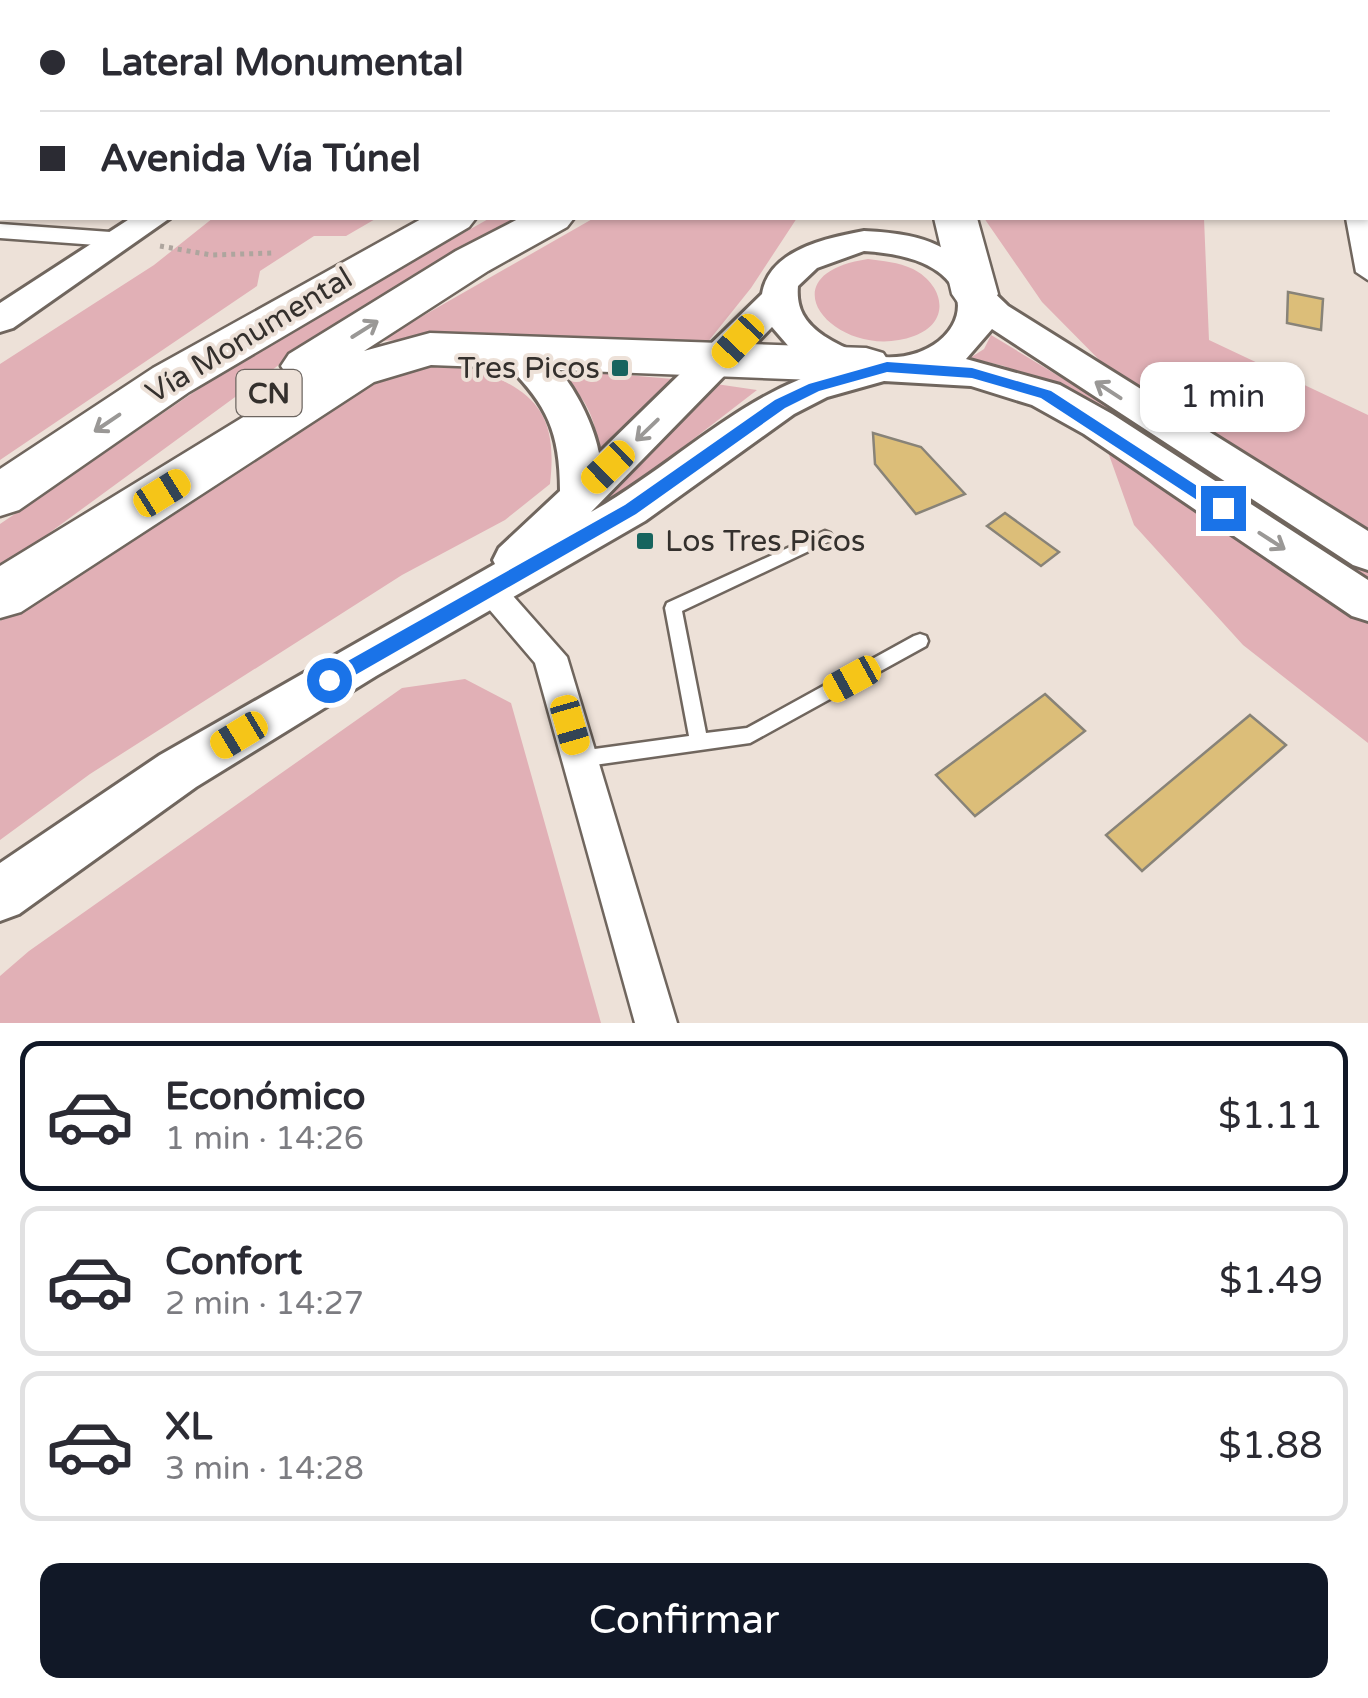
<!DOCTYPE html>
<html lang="es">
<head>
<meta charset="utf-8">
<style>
	body { margin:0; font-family:"Varela Round",sans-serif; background:#f2f2f3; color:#2b2b33; height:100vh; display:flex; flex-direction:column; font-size:38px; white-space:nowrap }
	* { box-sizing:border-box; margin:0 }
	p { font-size:32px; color:#7c7c81 }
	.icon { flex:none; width:55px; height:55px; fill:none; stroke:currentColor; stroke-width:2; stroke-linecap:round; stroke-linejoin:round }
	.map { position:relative; height:1023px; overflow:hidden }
	.details { display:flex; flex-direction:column; background:#fff; flex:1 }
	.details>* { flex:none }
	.guide { position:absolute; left:0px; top:0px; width:1370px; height:220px; box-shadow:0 2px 8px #0004; display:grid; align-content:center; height:220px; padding:0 40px; background:#fff }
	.end { position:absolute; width:45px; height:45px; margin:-22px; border:12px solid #1a73e8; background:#fff; box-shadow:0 0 0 5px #fff }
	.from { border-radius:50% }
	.bubble { position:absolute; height:70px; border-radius:20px; background:#fff; box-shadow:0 2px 8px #0004; font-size:32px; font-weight:600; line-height:70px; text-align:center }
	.car { position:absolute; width:30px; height:60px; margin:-30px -15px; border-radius:12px; box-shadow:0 0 8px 2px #0007; background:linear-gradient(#f5c518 24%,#345 0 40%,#f5c518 0 76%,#345 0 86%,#f5c518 0) }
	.guide b { display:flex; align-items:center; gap:35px; height:95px; font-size:38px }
	.guide b+b { border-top:2px solid #e1e1e2 }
	.guide i { width:25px; height:25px; background:#2b2b33 }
	ul { padding:18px 0 0; list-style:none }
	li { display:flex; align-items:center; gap:30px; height:150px; margin:0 20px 15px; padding:0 20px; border:5px solid #e1e1e2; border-radius:20px }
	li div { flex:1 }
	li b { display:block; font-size:38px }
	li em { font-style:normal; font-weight:600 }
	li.on { border-color:#111827 }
	li>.icon { width:90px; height:90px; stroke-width:1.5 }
	.cta { display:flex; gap:20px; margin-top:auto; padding:20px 40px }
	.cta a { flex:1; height:115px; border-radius:20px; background:#111827; color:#fff; font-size:40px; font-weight:600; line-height:115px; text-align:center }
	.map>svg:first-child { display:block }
</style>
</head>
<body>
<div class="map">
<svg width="1368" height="1023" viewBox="0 0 1368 1023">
	<rect width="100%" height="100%" fill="#ede1d8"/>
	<path fill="#e1b0b6" d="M213 218H377L346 236H314L260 271 257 286 0 460V364L154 265Z
		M490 218H529L463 252 287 359 0 569V524L253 352Z
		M594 218H797L751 288 707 343 475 336 379 341Z
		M984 218H1204L1209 340 1368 415V743L1243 645 1134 525 1098 424 1058 391 1004 366 970 358 984 349 991 335 1110 407 1128 389 1042 302Z
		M868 259C883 261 898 262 913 269 944 285 952 322 914 336 839 364 759 275 868 259Z
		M462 364C530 388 559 407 550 484L505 520 402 575 90 774 0 840V621L75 568 367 380 414 365Z
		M556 369 673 379 601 456C594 414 587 399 556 369Z
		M716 384 757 390 578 528 559 532Z
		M465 679 511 703 601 1023H0V976L29 951 402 688Z"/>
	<path fill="#dcbe79" stroke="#888378" stroke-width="2.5" d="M1288 292 1323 299 1321 330 1287 323Z
		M873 433 921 447 965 494 916 514 875 464Z
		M1005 513 1059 552 1041 566 987 526Z
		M1045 694 1085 731 975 816 936 775Z
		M1250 715 1286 745 1142 871 1106 835Z"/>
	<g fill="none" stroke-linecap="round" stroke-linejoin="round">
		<g stroke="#70665e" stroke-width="5">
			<path id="lane" d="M825 531 830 533 833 537 830 541 682 611 706 733 747 728 914 636 920 634 926 636 928 641 926 646 750 743 580 767 574 765 571 759 574 753 580 751 689 736 665 608 667 603Z"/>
		</g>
		<g stroke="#70665e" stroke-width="5">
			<path id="street" d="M1368 215V280L1356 272 1346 218Z
				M0 224 124 233 136 240 124 247 0 238Z
				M487 575 498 579 567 657 677 1023H635L535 663 471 588 476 579Z"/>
		</g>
		<g stroke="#70665e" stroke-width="6">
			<path id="secondary" d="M763 0H790L791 2H764Z
				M131 218H170L13 328 0 332V303Z
				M864 231C946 235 953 253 1008 306L1368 531V570L1353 565 992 329 966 359 1060 385 1112 414 1368 580V621L1352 616 1084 434 1032 405 971 386 884 381 827 397 794 414 645 521 376 676 196 787 19 914 0 921V863L160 755 495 564 493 560 499 548 560 491C560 430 546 403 503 361L497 352 503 343C549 330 593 415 599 453L762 294C769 249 828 238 864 231ZM864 251C1036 261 941 412 824 336 805 323 796 309 798 286L817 268ZM772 327 791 349 830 369C740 394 672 467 591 512Z"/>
		</g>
		<g stroke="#70665e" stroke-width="5">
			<path id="highway" d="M423 218H476L469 227 189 392 19 510 0 516V469L153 368Z
				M520 218H574L567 227 488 271 364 351 430 333 866 348 883 353 891 365 883 377 866 382 431 365 374 382 21 612 0 618V566L302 381 289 378 281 366 289 354 456 251Z
				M934 218H977L998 294 991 304 975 309 959 304 952 294Z"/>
		</g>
		<path stroke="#aea59e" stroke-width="5" stroke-dasharray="4 5" stroke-linecap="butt" d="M83 0 106 2
			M160 246 211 255 273 253"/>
		<use href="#lane" fill="#fff" fill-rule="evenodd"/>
		<use href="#street" fill="#fff" fill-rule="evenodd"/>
		<use href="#secondary" fill="#fff" fill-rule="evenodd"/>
		<use href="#highway" fill="#fff" fill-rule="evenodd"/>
	</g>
	<defs><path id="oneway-shaft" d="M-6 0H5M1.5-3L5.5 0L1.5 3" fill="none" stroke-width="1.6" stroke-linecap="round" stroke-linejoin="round" transform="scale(2.5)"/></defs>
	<g stroke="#9a9896">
		<use href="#oneway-shaft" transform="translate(365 329) rotate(-32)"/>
		<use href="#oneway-shaft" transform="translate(1108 390) rotate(-147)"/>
		<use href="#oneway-shaft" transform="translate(107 423) rotate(146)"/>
		<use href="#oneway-shaft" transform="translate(647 430) rotate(136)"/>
		<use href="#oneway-shaft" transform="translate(1272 541) rotate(33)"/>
	</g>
	<path fill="#1a73e8" d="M887 362 972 368 1051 391 1231 508 1229 513H1217L1041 398 972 378 887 372 819 391 785 408 636 514 336 686H323V675L625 505 775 400 809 384Z"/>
	<g fill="#17645e" stroke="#ede1d8" stroke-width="4">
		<rect x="610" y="358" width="20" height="20" rx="5"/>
		<rect x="635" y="531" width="20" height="20" rx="5"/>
	</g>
	<g text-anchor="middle" stroke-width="8" stroke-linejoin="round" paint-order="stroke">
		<rect fill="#ede1d8" stroke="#6c6560" stroke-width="2.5" x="236.5" y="370" width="65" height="46" rx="8"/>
		<g font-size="28" font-weight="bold" fill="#34302d">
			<text x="269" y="403">CN</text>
		</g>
		<g font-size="30" fill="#34302d" stroke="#ede1d8">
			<text transform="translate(249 335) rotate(-31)" y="10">Vía Monumental</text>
		</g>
		<g font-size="30" fill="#34302d" stroke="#ede1d8" text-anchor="end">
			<text x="600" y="378">Tres Picos</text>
			<text x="665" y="551" text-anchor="start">Los Tres Picos</text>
		</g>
	</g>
</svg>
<i class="end from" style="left:329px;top:680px"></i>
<i class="end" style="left:1223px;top:508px"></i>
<div class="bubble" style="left:1140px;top:362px;width:165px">1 min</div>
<i class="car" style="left:738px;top:341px;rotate:223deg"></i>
<i class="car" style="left:608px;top:467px;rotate:226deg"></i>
<i class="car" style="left:162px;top:493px;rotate:58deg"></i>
<i class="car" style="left:852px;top:679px;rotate:241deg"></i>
<i class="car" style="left:570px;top:725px;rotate:164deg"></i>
<i class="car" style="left:239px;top:735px;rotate:239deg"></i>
<div class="guide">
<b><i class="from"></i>Lateral Monumental</b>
<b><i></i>Avenida Vía Túnel</b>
</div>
</div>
<section class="details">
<ul>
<li class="on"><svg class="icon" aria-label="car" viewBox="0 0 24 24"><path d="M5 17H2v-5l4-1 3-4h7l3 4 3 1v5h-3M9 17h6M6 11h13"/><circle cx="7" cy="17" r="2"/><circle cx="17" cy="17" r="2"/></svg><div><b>Económico</b><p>1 min · 14:26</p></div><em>$1.11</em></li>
<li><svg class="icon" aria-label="car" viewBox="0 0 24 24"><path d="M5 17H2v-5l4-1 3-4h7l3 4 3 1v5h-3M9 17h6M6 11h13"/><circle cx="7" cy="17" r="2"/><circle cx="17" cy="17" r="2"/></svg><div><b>Confort</b><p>2 min · 14:27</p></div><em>$1.49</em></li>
<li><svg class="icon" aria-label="car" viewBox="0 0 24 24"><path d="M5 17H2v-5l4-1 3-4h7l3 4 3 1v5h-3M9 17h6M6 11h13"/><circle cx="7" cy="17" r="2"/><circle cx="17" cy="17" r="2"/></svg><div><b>XL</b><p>3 min · 14:28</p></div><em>$1.88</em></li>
</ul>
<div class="cta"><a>Confirmar</a></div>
</section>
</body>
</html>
